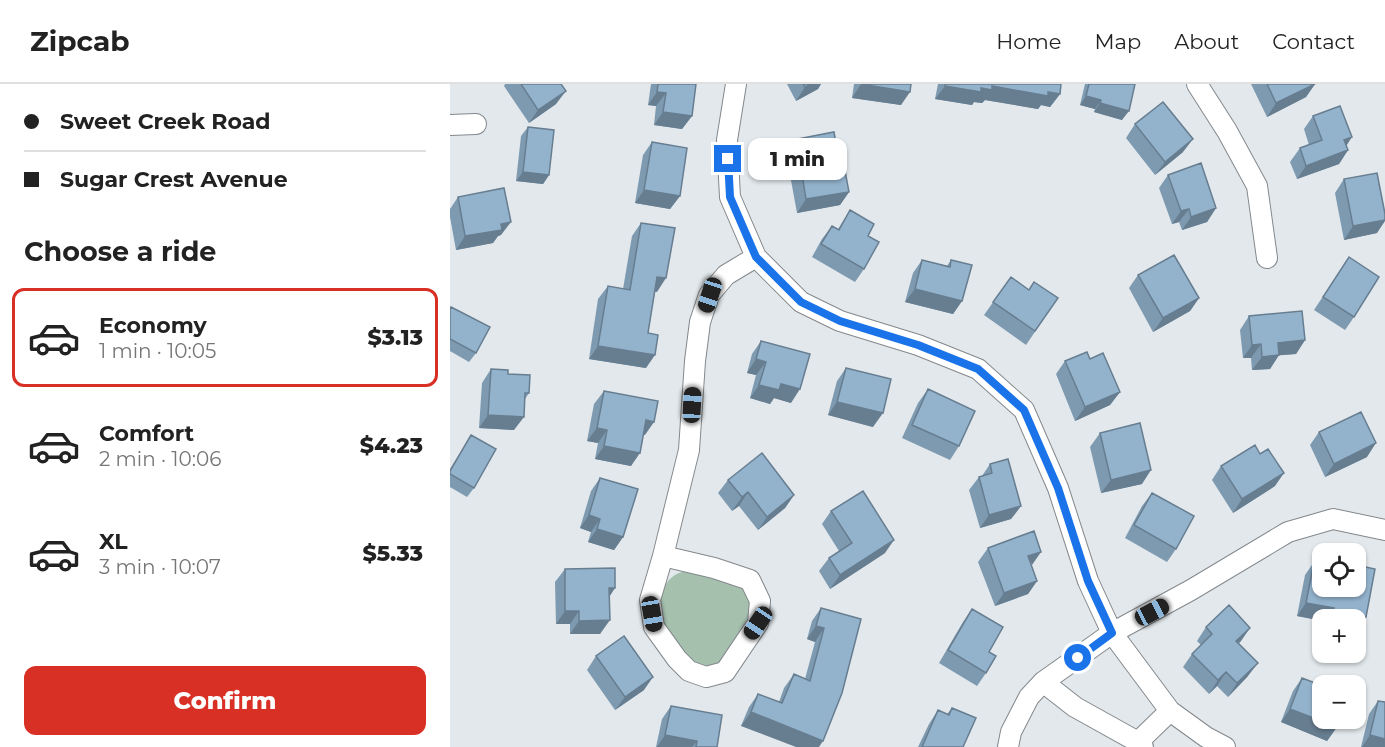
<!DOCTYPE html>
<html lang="en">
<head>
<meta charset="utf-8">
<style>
	body { margin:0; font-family:Montserrat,sans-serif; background:#f6f6f6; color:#222; height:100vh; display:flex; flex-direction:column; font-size:22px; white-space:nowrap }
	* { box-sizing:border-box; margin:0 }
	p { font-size:20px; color:#767676 }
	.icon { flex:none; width:33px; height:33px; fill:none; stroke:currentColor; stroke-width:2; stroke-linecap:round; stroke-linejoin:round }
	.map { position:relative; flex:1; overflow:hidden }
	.sheet { display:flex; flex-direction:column; background:#fff; width:450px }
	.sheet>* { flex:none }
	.top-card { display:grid; align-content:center; height:132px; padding:0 24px; background:#fff }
	.tools { position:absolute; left:862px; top:459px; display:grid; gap:12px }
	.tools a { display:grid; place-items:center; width:54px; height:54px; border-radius:12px; background:#fff; box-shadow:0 2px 4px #0004; font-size:30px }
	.end { position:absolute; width:27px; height:27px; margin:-14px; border:8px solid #1a73e8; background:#fff; box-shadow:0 0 0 3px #fff }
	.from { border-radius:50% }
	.bubble { position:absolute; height:42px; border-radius:12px; background:#fff; box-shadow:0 2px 4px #0004; font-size:20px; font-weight:800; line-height:42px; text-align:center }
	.car { position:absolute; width:18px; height:36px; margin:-18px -9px; border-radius:8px; box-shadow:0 0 4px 2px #0007; background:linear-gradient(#222 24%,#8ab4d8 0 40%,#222 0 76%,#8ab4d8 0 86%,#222 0) }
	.top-card b { display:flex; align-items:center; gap:21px; height:57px; font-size:22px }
	.top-card b+b { border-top:2px solid #e0e0e0 }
	.top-card i { width:15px; height:15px; background:#222 }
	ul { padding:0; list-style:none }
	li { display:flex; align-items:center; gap:18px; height:99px; margin:0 12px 9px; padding:0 12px; border:3px solid transparent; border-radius:12px }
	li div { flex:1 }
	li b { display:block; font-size:22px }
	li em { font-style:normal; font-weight:800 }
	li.on { border-color:#d93025 }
	li>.icon { width:54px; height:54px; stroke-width:1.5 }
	h2 { padding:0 24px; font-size:27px; line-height:72px }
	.action { display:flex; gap:12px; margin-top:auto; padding:12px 24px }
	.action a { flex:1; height:69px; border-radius:12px; background:#d93025; color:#fff; font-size:24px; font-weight:800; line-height:69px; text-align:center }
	header { display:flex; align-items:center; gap:36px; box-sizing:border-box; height:84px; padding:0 30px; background:#fff; border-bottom:2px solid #e0e0e0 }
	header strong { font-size:28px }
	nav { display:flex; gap:33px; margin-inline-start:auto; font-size:21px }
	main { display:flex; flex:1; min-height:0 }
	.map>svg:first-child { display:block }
</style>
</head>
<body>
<header>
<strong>Zipcab</strong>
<nav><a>Home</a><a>Map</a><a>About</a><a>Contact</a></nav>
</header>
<main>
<section class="sheet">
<div class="top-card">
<b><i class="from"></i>Sweet Creek Road</b>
<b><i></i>Sugar Crest Avenue</b>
</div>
<h2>Choose a ride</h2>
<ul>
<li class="on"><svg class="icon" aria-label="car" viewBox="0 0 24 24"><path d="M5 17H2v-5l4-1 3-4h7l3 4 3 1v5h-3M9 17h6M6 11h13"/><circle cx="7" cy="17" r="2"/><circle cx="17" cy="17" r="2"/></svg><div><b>Economy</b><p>1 min · 10:05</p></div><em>$3.13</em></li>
<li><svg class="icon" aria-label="car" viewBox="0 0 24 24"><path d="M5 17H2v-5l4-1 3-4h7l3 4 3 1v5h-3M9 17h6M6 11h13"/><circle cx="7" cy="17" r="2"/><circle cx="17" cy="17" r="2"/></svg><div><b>Comfort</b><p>2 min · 10:06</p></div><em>$4.23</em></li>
<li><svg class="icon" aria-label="car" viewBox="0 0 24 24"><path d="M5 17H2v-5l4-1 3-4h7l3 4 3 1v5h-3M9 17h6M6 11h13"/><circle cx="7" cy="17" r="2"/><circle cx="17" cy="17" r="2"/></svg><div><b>XL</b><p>3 min · 10:07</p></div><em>$5.33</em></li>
</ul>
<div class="action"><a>Confirm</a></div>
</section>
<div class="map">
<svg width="935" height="663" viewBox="0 0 935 663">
	<rect width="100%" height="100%" fill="#e2e8ec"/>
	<path fill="#a5c1ae" d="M238 487C259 492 308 496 300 528 298 535 292 542 289 548 283 559 277 576 266 582 247 593 222 560 215 545 203 522 211 489 238 487Z"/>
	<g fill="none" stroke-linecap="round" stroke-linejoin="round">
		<g stroke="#83888c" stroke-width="22">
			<path id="minor" d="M286 0 277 56 280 113 306 173 351 218 390 237 468 261 528 285 574 326 608 404 638 497 662 549 720 627 756 653 775 663
				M747 0 777 47 807 102 817 174
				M0 41 26 40
				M213 472 264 484 300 496 310 517 308 539 275 588 256 593 239 587 227 575 204 543 200 516Z
				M213 472 239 366 245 277 250 238 259 211 276 191 306 173
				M593 598 625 623 688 658 693 663
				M688 658 720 627
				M558 663 561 648 579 613 593 598 662 549 741 506 838 448 883 435 935 446"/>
		</g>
		<use href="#minor" stroke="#fff" stroke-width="20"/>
	</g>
	<path fill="#7e9ab0" d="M55 0H111L106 20 79 39 54 2Z
		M201 0H246L242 32 232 45 204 41 206 22 198 21Z
		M337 0H371L368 5 346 17Z
		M404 0H461L451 21 402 14Z
		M488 0H611L610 10 600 23 591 21 588 25 535 16 532 19 524 18 522 21 485 15Z
		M635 0H685L672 36 644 28 645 25 630 21Z
		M801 0H865L856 13 817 33Z
		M863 32 896 62 898 66 889 80 847 95 840 78 850 64 859 61 854 45Z
		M685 40 733 68 705 91 676 54Z
		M78 43 99 91 93 100 66 97 71 52Z
		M337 57 391 87 399 108 390 121 347 129 340 91 332 93 328 70Z
		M202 58 230 112 220 125 185 119 193 71Z
		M718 91 766 124 757 138 732 146 729 138 722 140 709 104Z
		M894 95 927 149 894 156 885 109Z
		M8 113 51 151 48 152 43 159 6 166 0 133V125Z
		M400 126 418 152 414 185 405 198 362 173 372 155 382 142 388 145Z
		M191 139 207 208 205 207 198 249 196 284 139 275 148 215 158 202 173 205 182 152Z
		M899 173 904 233 895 246 864 226Z
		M472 176 497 182 501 176 512 217 503 230 455 218 463 189Z
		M688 191 749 214 740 227 703 248 679 204Z
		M561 193 579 206 608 214 576 261 534 231Z
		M0 224 26 269 19 278 0 267Z
		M799 232 855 256 846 270 829 271 820 285 802 286 801 274H793L790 246Z
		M311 257 341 319 324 314 320 320 300 314 306 291 297 289 302 270Z
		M640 275 670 308 660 321 625 337 606 290 615 277Z
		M396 284 423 343 378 331 387 297Z
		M41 285 58 290 79 309 75 315 64 346 29 344 32 299Z
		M478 305 509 362 500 376 452 354 468 319Z
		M154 307 195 351H193L181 382 145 375 148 359 137 357 144 320Z
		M869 348 917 373 875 393 860 361Z
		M650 349 692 400 651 409 640 363Z
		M21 351 24 404 17 413 0 403V385Z
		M540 380 571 422 561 435 530 444 519 406 529 393 532 392Z
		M771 382 825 402 783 429 762 396Z
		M150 394 173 453 164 466 138 458 141 448 130 444 141 407Z
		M278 396 344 411 335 424 308 446 289 422 282 427 268 409Z
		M702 409 726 465 717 478 675 454 692 422Z
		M381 427 435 469 380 505 369 487 379 474 389 467 372 440Z
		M538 464 581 481 587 497 578 510 545 522 528 478Z
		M864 478 873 480V502H906V481L925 485 916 533 907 546 906 536H873V537L847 532 855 491Z
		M115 485 159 513 150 550H120V540H106L105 498Z
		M371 524 392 609 291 642 299 623 308 610 329 618 334 604 344 590 355 595 365 558 357 555 362 537Z
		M522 525 539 568 536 589 527 602 489 579 513 538Z
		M756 543 791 557 789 559 798 592 778 613 767 602 759 610 733 583 742 570 751 561 747 557Z
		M146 572 194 606 165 626 137 586Z
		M852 594 887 643 877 657 831 638 843 607Z
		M928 617 935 663H911L919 630Z
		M221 622 267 663H206L212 635Z
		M502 624 513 663H468L479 640 488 626 497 630Z"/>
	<path fill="#677d90" d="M361 0H371L368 5 346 17 355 3Z
		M411 0 460 8 451 21 402 14Z
		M865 0 856 13 817 33 826 19Z
		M495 2 531 4 542 2 610 10 600 23 591 21 588 25 535 16 532 19 524 18 522 21 485 15Z
		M116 7 106 20 79 39 88 26Z
		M207 8 216 9 206 22 198 21Z
		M636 12 651 16 645 25 630 21Z
		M650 19 679 27 672 36 644 28Z
		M213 28 242 32 232 45 204 41Z
		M902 53 893 67 894 56Z
		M743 55 733 68 705 91 715 78Z
		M898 66 889 80 847 95 856 82Z
		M350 78 340 91 332 93 342 79Z
		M73 88 99 91 93 100 66 97Z
		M194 106 230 112 220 125 185 119Z
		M399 108 390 121 347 129 356 115Z
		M766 124 757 138 732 146 741 133Z
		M739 125 729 138 722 140 731 127Z
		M935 136V137L927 149 894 156 903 142Z
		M61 138 51 151 48 152 43 159 6 166 15 152 51 140Z
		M207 193 216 194 207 208 198 206Z
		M465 205 512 217 503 230 455 218Z
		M749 214 740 227 703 248 713 234Z
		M855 256 846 270 819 272 828 259Z
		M811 260 801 274H793L802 261Z
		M148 262 205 271 196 284 139 275Z
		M829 271 820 285 802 286 812 273Z
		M306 275 316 278 306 291 297 289Z
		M331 300 350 305 341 319 324 314 320 320 300 314 309 301Z
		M670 308 660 321 625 337 635 323Z
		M387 318 433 329 423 343 378 331Z
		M38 331 74 333 64 346 29 344Z
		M196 336 204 338 195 351 187 349Z
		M147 344 157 346 148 359 137 357Z
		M926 359 917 373 875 393 884 380Z
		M154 362 190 369 181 382 145 375Z
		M701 386 692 400 651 409 661 396Z
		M834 389 825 402 783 429 792 415Z
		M298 408 289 422 282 427 292 413Z
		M344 411 335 424 308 446 317 433Z
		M571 422 561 435 530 444 539 431Z
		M139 431 150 435 141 448 130 444Z
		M147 445 173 453 164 466 138 458Z
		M444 456 435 469 380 505 390 491Z
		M591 468 582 481 578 472Z
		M587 497 578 510 545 522 554 509Z
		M159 504H165L156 518Z
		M856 519 884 524 876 536H873V537L847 532Z
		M115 527H129L120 540H106Z
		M884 527 916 533 907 546 906 536H877Z
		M160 536 150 550H120L129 537Z
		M366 542 374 544 365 558 357 555Z
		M800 544 791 557 777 570 786 557Z
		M808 579 798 592 778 613 787 599Z
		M776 588 767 602 759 610 768 596Z
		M203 593 194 606 165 626 175 613Z
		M840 625 887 643 877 657 831 638Z
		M301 628 373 657 369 663H346L291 642Z
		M215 651 247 657 242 663H207Z
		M920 651 935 655V663H912Z"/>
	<path fill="#93b3cd" stroke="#677d90" stroke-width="1.5" d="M71 0H111L116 7 88 26Z
		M208 0H246L242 32 213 28 216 9 207 8Z
		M353 0H361L355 3Z
		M411 0H461L460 8Z
		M495 0H611L610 10 598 8V12L542 2V6L531 4V8L495 2Z
		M639 0H685L679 27 650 19 651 16 636 12Z
		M817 0H865L826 19Z
		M713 18 743 55 715 78 685 40Z
		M890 22 902 53 894 56 898 66 856 82 850 64 872 56 863 32Z
		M78 43 104 46 99 91 73 88Z
		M384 48 391 87H395L399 108 356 115 350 78 342 79 337 57Z
		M202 58 237 64 230 112 194 106Z
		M751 79 766 124 741 133 739 125 731 127 718 91Z
		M927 89 935 130V136L903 142 894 95Z
		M54 104 61 138 51 140 52 146 15 152 8 113Z
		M400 126 424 140 418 152 429 158 414 185 371 160 382 142 389 146Z
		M191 139 225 144 216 194 207 193 198 249 208 251 205 271 148 262 158 202 180 206Z
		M724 171 749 214 713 234 688 191Z
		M899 173 929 193 904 233 873 213Z
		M472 176 500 183 501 176 522 181 512 217 465 205Z
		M561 193 579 206 584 198 608 214 585 247 543 218Z
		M1 223 40 243 26 269 0 255V225Z
		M852 227 855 256 828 259 829 271 812 273 811 260 802 261 799 232Z
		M311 257 360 270 350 305 331 300 329 306 309 301 316 278 306 275Z
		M637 268 640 275 653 269 670 308 635 323 615 277Z
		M396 284 441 295 433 329 387 318Z
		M41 285 58 286V290L80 291 79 309H75L74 333 38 331Z
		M478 305 525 327 509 362 462 341Z
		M154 307 208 317 204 338 196 336 190 369 154 362 157 346 147 344Z
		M911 328 926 359 884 380 869 348Z
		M690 339 701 386 661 396 650 349Z
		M21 351 46 365 24 404 0 390V387Z
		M805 361 810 370 818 365 834 389 792 415 771 382Z
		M312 369 344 411 317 433 298 408 292 413 278 396Z
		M558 375 571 422 539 431 529 393 542 389 540 380Z
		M150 394 188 405 173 453 147 445 150 435 139 431Z
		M413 407 444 456 390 491 379 474 402 459 381 427Z
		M702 409 744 432 726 465 684 441Z
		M584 447 591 468 578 472 587 497 554 509 538 464Z
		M864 478 873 480V502H906V481L925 485 916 533 884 527V524L856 519Z
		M165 484V504H159L160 536 129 537V527H115V485Z
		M779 521 800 544 786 557 808 579 787 599 776 588 768 596 742 570 762 550 756 543Z
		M371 524 411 535 392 609 373 657 301 628 308 610 332 619 344 590 360 597 374 544 366 542Z
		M522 525 553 543 539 568 546 572 536 589 498 566Z
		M174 552 203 593 175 613 146 572Z
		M852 594 873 602V634H890L887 643 840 625Z
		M928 617 935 618V655L920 651Z
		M221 622 272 631 267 663H246L247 657 215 651Z
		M502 624 526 634 513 663H472L488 626 499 631Z"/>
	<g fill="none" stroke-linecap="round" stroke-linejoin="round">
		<path stroke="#1a73e8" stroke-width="8" d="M278 75 280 113 306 173 351 218 390 237 468 261 528 285 574 326 608 404 638 497 662 549 628 574"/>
	</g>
</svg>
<div class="tools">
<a><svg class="icon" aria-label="locate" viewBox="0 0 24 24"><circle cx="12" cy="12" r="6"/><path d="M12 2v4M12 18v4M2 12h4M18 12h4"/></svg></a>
<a>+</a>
<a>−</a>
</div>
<i class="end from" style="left:628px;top:574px"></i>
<i class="end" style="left:278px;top:75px"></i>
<div class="bubble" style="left:298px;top:54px;width:99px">1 min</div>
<i class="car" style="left:260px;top:211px;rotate:198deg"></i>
<i class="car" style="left:242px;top:321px;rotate:3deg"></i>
<i class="car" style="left:702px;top:528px;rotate:62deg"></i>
<i class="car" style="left:202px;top:530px;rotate:170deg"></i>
<i class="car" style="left:308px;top:539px;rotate:214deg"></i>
</div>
</main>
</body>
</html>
